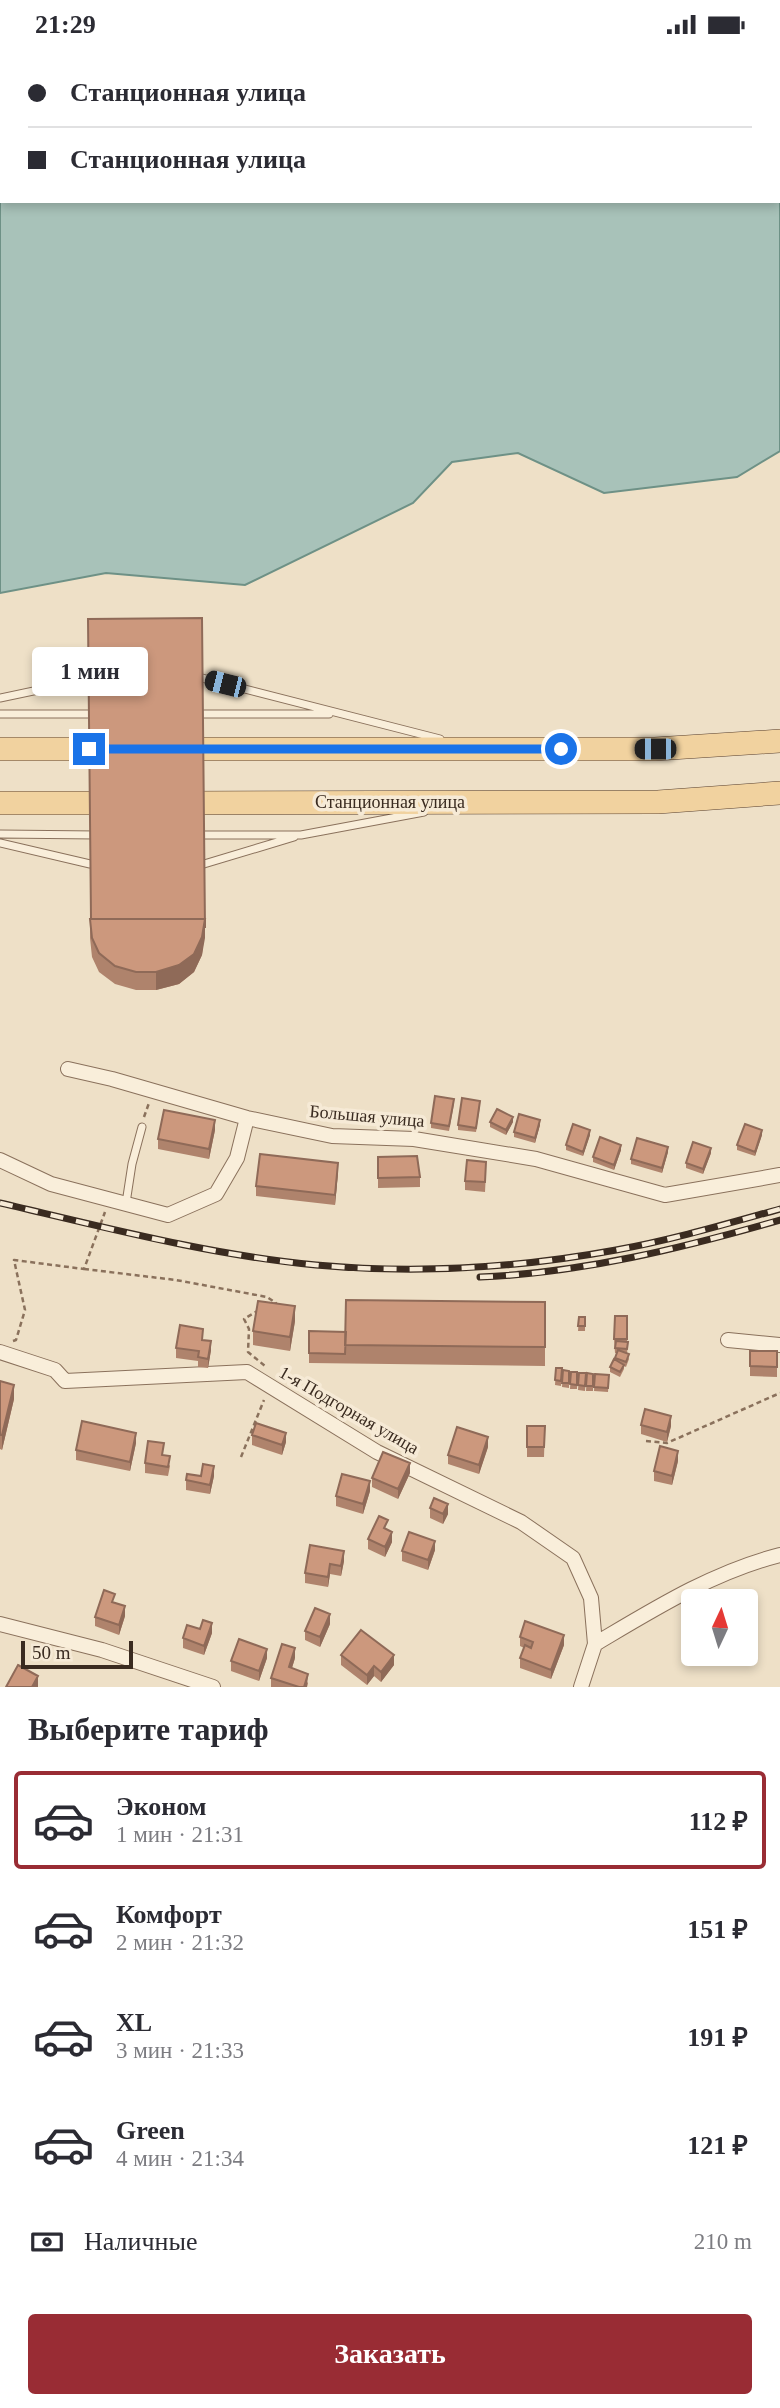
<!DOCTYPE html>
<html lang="ru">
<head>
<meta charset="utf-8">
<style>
	body { margin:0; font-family:"Times New Roman",serif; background:#f2f2f3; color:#2b2b33; height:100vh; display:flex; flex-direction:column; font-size:26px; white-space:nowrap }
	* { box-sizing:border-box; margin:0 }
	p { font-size:23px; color:#7c7c81 }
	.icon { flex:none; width:38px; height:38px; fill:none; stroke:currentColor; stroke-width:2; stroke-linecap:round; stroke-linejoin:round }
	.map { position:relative; height:1638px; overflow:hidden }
	.side { display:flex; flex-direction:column; background:#fff; flex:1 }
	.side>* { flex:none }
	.hud { position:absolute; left:0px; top:0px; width:780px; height:154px; box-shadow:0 4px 10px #0003; display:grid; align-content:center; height:154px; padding:0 28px; background:#fff }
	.needle { width:46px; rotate:4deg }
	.tools { position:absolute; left:681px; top:1540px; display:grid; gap:14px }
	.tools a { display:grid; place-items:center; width:77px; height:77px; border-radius:7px; background:#fff; box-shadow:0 4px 10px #0003; font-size:35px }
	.scale { position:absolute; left:21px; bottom:18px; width:112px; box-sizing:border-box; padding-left:7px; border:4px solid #3a2b20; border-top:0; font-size:19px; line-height:24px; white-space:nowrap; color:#3a2b20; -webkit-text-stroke:5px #f6ead6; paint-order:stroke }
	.end { position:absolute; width:32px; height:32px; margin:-16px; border:9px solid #1a73e8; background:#fff; box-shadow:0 0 0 4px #fff }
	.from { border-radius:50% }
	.bubble { position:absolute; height:49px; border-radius:7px; background:#fff; box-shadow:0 4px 10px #0003; font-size:23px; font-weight:700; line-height:49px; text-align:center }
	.car { position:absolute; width:21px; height:42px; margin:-21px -10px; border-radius:9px; box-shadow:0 0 5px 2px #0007; background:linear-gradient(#222 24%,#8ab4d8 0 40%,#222 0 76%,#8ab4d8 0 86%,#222 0) }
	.hud b { display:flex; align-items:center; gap:24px; height:66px; font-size:26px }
	.hud b+b { border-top:2px solid #e1e1e2 }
	.hud i { width:18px; height:18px; background:#2b2b33 }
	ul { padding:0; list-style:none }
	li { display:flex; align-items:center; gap:21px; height:98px; margin:0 14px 10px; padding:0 14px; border:4px solid transparent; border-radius:7px }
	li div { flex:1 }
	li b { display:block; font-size:26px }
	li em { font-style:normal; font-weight:700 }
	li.selected { border-color:#992c34 }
	li>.icon { width:63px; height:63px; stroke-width:1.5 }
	h2 { padding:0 28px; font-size:32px; line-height:84px }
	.pay { display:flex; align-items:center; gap:18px; height:77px; padding:0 28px; font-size:26px }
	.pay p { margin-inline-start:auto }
	.primary-button { display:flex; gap:14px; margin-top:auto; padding:14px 28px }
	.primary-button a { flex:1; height:80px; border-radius:7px; background:#992c34; color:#fff; font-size:28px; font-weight:700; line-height:80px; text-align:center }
	.status { display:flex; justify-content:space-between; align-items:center; height:49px; padding:0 35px; background:#fff; direction:ltr }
	.status svg { height:19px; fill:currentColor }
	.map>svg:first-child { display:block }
</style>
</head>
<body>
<div class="status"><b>21:29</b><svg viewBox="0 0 49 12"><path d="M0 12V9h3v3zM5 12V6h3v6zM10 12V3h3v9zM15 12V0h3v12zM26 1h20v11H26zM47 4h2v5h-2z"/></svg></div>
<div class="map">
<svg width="780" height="1638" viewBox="0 0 780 1638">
	<rect width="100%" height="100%" fill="#eee0c7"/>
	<path fill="#a8c2b9" stroke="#6e9186" stroke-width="2" fill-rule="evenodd" d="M0 0H780V402L737 428 604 444 518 404 452 413 413 454 245 536 106 524 0 544ZM2 2H779V152H2Z"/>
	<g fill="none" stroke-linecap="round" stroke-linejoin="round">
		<g stroke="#8a715c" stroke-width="9">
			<path id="service" d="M194 629H202L440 690
				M0 649 95 629
				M0 665H95
				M194 665H329
				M0 785 97 786
				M197 786H301L424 763
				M0 794 90 815H98
				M198 815H204L294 788
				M126 1154 132 1115 142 1078"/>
		</g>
		<g stroke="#8a715c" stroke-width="16">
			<path id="minor" d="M68 1020 112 1030 247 1069 332 1087 414 1090 536 1110 665 1146 780 1126
				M0 1111 51 1135 168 1166 216 1145 237 1109 247 1069
				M728 1291 780 1296
				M0 1303 55 1321 65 1332 247 1323 377 1403 521 1473 573 1509 591 1549 595 1595 581 1638
				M0 1575 102 1601 213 1638
				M595 1595C654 1560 713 1523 780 1506"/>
		</g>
		<g stroke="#584030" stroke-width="24">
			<path id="primary" d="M0 700H119
				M174 700H655L780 692
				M0 754H119
				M175 754 658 753 780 744"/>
		</g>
		<path stroke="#8a715c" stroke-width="2.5" stroke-dasharray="5 3.5" stroke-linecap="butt" d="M144 1068 149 1054
			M84 1220 176 1231 267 1248 276 1254 272 1256
			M259 1261 244 1270 249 1280 248 1303 265 1317
			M13 1292 16 1291 25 1261 14 1211 84 1220 105 1163
			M646 1392 667 1394 780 1344
			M241 1408 264 1351"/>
		<use href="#service" stroke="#f9eeda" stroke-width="7"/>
		<use href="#minor" stroke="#f9eeda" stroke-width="14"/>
		<use href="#primary" stroke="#f1d29f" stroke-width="23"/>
		<g stroke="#3a2b20" stroke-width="7">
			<path id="rail" d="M0 1154C104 1178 209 1206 316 1216 416 1225 518 1219 616 1201 672 1191 726 1175 780 1160
				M480 1228C582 1224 682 1199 780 1171"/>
		</g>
		<use href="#rail" stroke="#f6ead6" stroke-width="4.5" stroke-dasharray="13" stroke-linecap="butt"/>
	</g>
	<path fill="#af836c" d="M90 870 205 879 202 906 194 923 179 935 156 941H136L115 935 99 923 92 908 90 889Z
		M454 1055 449 1082 431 1079V1074Z
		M480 1057 476 1083 458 1081V1076Z
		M490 1073H513L506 1086 490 1078Z
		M540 1076 535 1094 514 1088V1083Z
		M215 1081 209 1110 158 1100V1090Z
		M590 1086 583 1107 566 1101V1096Z
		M762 1086 755 1107 737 1101V1096Z
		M621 1101 614 1121 593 1113V1108Z
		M668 1103 662 1124 631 1115V1110Z
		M711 1104 703 1125 686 1119V1114Z
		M378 1108 420 1128V1138L378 1139Z
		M338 1123 335 1156 256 1147V1137Z
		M486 1123 485 1143 465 1141V1132Z
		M545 1253V1317L309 1314V1304L346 1283Z
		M627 1267V1293H628L627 1305 629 1310 626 1318 624 1317V1320L620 1328 610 1323V1318L615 1311 617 1304H615L614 1290Z
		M579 1268H585V1282H578Z
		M295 1272 290 1302 253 1296V1282Z
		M203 1291 211 1301 208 1319 198 1318V1312L176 1309V1299Z
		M750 1302H777V1328L750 1327Z
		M556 1319H562L561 1337 555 1336Z
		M563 1321 569 1322V1339L562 1338Z
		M571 1323H577V1340H570Z
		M579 1324H586L585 1342 578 1341Z
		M587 1324 593 1325V1342H586Z
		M595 1325 609 1326 608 1343 594 1342Z
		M0 1332 14 1350 2 1401 0 1400Z
		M641 1376 671 1377 667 1393 641 1385Z
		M527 1377H545L544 1408H527Z
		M252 1386 286 1393 282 1406 252 1396Z
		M136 1394 130 1422 76 1411V1401Z
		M488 1398 479 1425 448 1415V1406Z
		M163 1406 170 1417 168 1427 145 1424V1414Z
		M678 1412 672 1436 654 1432V1422Z
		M410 1424 398 1450 372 1438V1429Z
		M201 1427H214L210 1445 186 1441V1431Z
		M370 1442 363 1465 336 1457V1447Z
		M430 1459 448 1465 443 1475 430 1469Z
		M388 1481 392 1493 385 1508 368 1500V1490Z
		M310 1496 344 1512 341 1527 330 1525 328 1538 305 1534V1524Z
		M435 1501 428 1521 402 1512V1502Z
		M125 1567 119 1586 95 1577V1568Z
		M330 1575 320 1598 305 1591V1582Z
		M200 1580 212 1584 204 1606 183 1599V1589Z
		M520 1588 564 1596 551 1630 520 1619V1609L524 1599 520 1597Z
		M341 1606 394 1616 381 1633 374 1627 367 1636 341 1616Z
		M267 1609 259 1632 231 1622V1612Z
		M295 1609 292 1619 308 1634 307 1638H271V1629Z"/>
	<path fill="#8f6a58" d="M205 870V889L202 906 194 923 179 935 156 941V923Z
		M513 1068V1073L506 1086V1081Z
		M215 1071V1081L209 1110V1100Z
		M540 1071V1076L535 1094V1089Z
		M590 1081V1086L583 1107V1103Z
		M762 1081V1086L755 1107V1103Z
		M621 1096V1101L614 1121V1116Z
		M668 1098V1103L662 1124V1119Z
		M711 1099V1104L703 1125V1120Z
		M338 1114V1123L335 1156V1146Z
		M295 1257V1272L290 1302V1288Z
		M211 1292V1301L208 1319V1310Z
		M14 1336V1350L2 1401V1386Z
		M671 1367V1377L667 1393V1383Z
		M136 1384V1394L130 1422V1413Z
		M286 1384V1393L282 1406V1396Z
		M488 1388V1398L479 1425V1416Z
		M678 1402V1412L672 1436V1427Z
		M410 1414V1424L398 1450V1440Z
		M214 1417V1427L210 1445V1436Z
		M370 1432V1442L363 1465V1455Z
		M448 1455V1465L443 1475V1465Z
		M392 1483V1493L385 1508V1498Z
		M435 1492V1501L428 1521V1511Z
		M344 1502V1512L341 1527V1517Z
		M330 1515V1525L328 1538V1528Z
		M125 1557V1567L119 1586V1576Z
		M330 1565V1575L320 1598V1588Z
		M212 1574V1584L204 1606V1597Z
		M564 1586V1596L551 1630V1621Z
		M295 1599V1609L289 1628V1618Z
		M267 1600V1609L259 1632V1622Z
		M394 1606V1616L381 1633V1623Z
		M374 1617V1627L367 1636V1626Z
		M308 1625 307 1638H304Z
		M38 1627V1638H32Z"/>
	<path fill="#cc987d" stroke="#8f6a58" stroke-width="2" d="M202 569 205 879V870H91L88 570Z
		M90 870H205L202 888 194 905 179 916 156 923H136L115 917 99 904 92 889Z
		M435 1047 454 1050 449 1077 431 1074Z
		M462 1049 480 1052 476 1079 458 1076Z
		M497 1060 513 1068 506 1081 490 1073Z
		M164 1061 215 1071 209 1100 158 1090Z
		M519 1065 540 1071 535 1089 514 1083Z
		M573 1075 590 1081 583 1103 566 1096Z
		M745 1075 762 1081 755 1103 737 1096Z
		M600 1088 621 1096 614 1116 593 1108Z
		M637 1089 668 1098 662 1119 631 1110Z
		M693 1093 711 1099 703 1120 686 1114Z
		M260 1105 338 1114 335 1146 256 1137Z
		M417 1107 420 1128 378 1129V1108Z
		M467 1111 486 1113 485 1133 465 1132Z
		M346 1251 545 1253V1298L345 1296Z
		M258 1252 295 1257 290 1288 253 1282Z
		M615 1267H627V1290H614Z
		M579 1268H585V1277H578Z
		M180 1276 203 1280 202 1291 211 1292 208 1310 198 1308 199 1302 176 1299Z
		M309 1282 346 1283 345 1305 309 1304Z
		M616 1292 628 1293 627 1300 615 1299Z
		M618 1301 629 1305 626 1313 615 1309Z
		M750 1302H777V1318L750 1317Z
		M614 1310 624 1316 620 1323 610 1318Z
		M556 1319H562L561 1332 555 1331Z
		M563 1321 569 1322V1334H562Z
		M571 1323H577V1336L570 1335Z
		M579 1324H586L585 1337 578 1336Z
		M587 1324 593 1325V1337H586Z
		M595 1325 609 1326 608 1339 594 1338Z
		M0 1332 14 1336 2 1386H0Z
		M645 1360 671 1367 667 1383 641 1376Z
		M82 1372 136 1384 130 1413 76 1401Z
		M256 1374 286 1384 282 1396 252 1386Z
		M527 1377H545L544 1398H527Z
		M457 1378 488 1388 479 1416 448 1406Z
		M148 1392 164 1394 162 1406 170 1407 168 1418 145 1414Z
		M660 1397 678 1402 672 1427 654 1422Z
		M383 1403 410 1414 398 1440 372 1429Z
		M203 1415 214 1417 210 1436 186 1431 187 1425 201 1427Z
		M342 1425 370 1432 363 1455 336 1447Z
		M434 1449 448 1455 443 1465 430 1459Z
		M379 1467 388 1471 384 1479 392 1483 385 1498 368 1490Z
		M409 1483 435 1492 428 1511 402 1502Z
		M310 1496 344 1502 341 1517 330 1515 328 1528 305 1524Z
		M104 1541 115 1545 112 1553 125 1557 119 1576 95 1568Z
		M315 1559 330 1565 320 1588 305 1582Z
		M203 1571 212 1574 204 1597 183 1589 187 1576 200 1580Z
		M525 1572 564 1586 551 1621 520 1609 525 1596 531 1599 533 1593 520 1588Z
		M361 1581 394 1606 381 1623 374 1617 367 1626 341 1606Z
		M239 1590 267 1600 259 1622 231 1612Z
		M282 1595 295 1599 289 1618 308 1625 304 1638H299L271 1629Z
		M18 1616 38 1627 32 1638H6Z"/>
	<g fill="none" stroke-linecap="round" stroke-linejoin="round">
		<path stroke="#1a73e8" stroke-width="9" d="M89 700H561"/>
	</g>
	<g text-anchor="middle" stroke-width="7" stroke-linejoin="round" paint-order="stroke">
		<g font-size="18" fill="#3a2b20" stroke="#f6ead6">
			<text x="390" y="759">Станционная улица</text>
			<text transform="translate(367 1067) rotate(5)" y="6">Большая улица</text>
			<text transform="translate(349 1361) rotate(30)" y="6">1-я Подгорная улица</text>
		</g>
	</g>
</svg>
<div class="tools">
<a><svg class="needle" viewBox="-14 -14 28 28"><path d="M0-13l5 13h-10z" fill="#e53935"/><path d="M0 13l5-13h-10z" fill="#7c7c81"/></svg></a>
</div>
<div class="scale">50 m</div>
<i class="end from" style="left:561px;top:700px"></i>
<i class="end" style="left:89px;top:700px"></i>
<div class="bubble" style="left:32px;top:598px;width:116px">1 мин</div>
<i class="car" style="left:225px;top:635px;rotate:284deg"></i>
<i class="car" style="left:655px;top:700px;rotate:270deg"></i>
<div class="hud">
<b><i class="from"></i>Станционная улица</b>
<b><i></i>Станционная улица</b>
</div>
</div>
<section class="side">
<h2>Выберите тариф</h2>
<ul>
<li class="selected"><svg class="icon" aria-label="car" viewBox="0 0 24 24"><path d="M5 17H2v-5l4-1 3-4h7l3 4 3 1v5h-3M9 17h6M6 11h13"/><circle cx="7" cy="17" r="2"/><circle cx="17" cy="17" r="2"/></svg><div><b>Эконом</b><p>1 мин · 21:31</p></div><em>112 ₽</em></li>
<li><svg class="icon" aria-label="car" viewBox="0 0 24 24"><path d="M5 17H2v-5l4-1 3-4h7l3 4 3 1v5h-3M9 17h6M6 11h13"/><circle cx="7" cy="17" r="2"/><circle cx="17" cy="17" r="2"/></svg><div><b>Комфорт</b><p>2 мин · 21:32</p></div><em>151 ₽</em></li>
<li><svg class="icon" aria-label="car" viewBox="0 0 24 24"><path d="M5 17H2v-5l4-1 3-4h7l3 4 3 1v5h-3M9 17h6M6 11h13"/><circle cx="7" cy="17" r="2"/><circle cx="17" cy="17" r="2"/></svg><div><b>XL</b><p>3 мин · 21:33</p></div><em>191 ₽</em></li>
<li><svg class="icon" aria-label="car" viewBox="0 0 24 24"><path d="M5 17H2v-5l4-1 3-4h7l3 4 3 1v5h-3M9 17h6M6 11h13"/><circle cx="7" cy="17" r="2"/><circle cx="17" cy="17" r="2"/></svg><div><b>Green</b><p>4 мин · 21:34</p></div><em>121 ₽</em></li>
</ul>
<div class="pay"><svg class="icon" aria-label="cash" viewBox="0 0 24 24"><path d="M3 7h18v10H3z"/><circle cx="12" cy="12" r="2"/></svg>Наличные<p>210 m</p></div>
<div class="primary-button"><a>Заказать</a></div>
</section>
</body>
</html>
